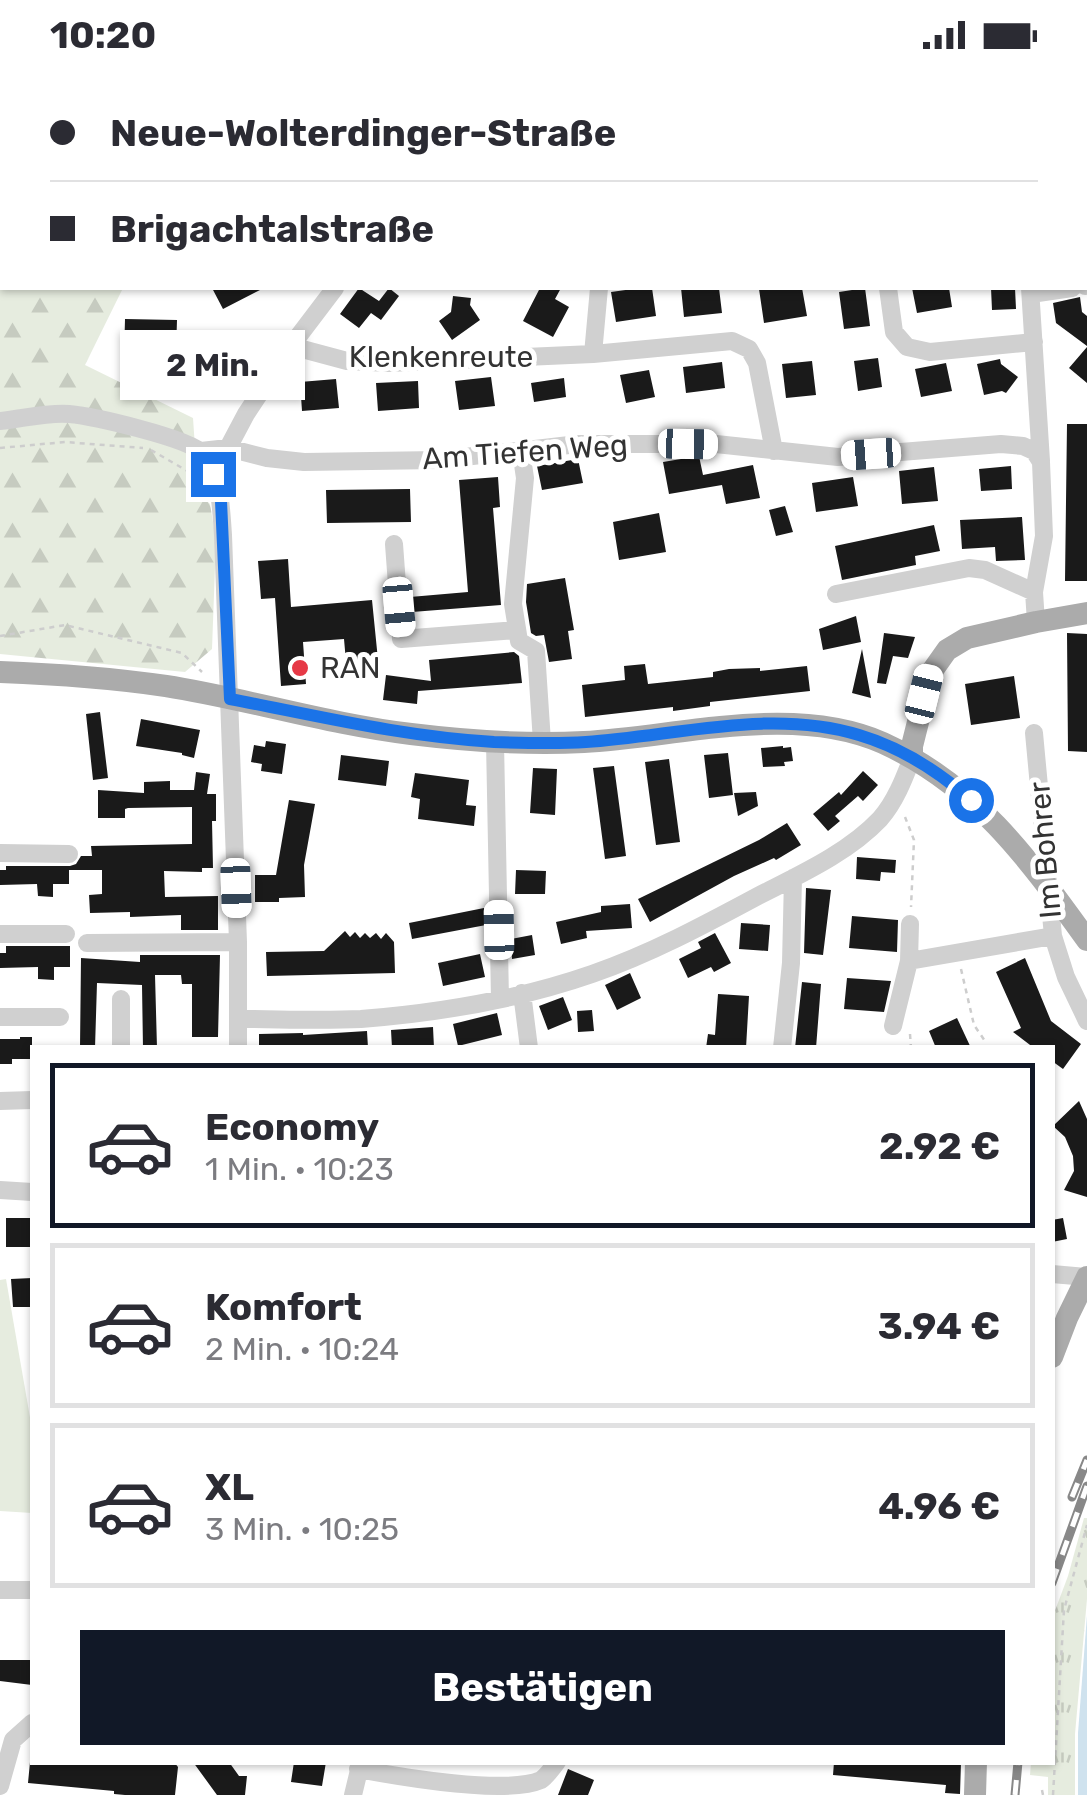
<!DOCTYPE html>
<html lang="de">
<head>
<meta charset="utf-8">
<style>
	body { margin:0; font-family:Rubik,sans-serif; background:#f7f7f7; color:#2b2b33; height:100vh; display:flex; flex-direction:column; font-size:38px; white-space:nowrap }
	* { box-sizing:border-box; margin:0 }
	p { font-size:32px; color:#7c7c81 }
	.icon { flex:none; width:55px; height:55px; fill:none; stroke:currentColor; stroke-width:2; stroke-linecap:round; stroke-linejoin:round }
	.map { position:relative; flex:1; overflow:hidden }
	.side { position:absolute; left:30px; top:975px; width:1025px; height:720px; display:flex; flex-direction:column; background:#fff; border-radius:0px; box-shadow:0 2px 8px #0004 }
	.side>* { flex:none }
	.top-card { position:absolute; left:0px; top:0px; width:1088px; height:220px; box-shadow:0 2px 8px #0004; display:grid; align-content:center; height:220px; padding:0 50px; background:#fff }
	.end { position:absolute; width:45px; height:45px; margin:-22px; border:12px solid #1a73e8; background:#fff; box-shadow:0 0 0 5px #fff }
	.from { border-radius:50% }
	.bubble { position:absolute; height:70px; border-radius:0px; background:#fff; box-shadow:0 2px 8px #0004; font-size:32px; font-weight:700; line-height:70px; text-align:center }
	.car { position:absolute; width:30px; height:60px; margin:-30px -15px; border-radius:12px; box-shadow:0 0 8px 2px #0007; background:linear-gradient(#fff 24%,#345 0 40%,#fff 0 76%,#345 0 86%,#fff 0) }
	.top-card b { display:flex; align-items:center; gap:35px; height:95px; font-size:38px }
	.top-card b+b { border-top:2px solid #e1e1e2 }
	.top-card i { width:25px; height:25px; background:#2b2b33 }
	ul { padding:18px 0 0; list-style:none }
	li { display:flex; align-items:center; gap:30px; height:165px; margin:0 20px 15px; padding:0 30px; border:5px solid #e1e1e2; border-radius:0px }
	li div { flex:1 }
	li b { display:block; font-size:38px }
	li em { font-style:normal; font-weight:700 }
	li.selected { border-color:#111827 }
	li>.icon { width:90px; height:90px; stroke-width:1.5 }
	.cta { display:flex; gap:20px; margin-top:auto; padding:20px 50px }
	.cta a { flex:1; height:115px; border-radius:0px; background:#111827; color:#fff; font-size:40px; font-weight:700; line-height:115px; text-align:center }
	.status { display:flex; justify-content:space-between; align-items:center; height:70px; padding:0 50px; background:#fff; direction:ltr }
	.status svg { height:28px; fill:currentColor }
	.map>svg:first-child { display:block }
</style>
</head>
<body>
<div class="status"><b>10:20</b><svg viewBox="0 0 49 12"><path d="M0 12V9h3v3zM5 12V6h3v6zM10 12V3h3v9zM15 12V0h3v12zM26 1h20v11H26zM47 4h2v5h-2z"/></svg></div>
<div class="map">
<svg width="1087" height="1725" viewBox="0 0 1087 1725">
	<defs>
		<pattern id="forest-firs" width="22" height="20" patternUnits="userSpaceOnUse" patternTransform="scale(2.5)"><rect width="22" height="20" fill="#e6ecdf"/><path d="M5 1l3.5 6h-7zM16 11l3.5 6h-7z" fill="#c6cbc0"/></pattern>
		<pattern id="park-tufts" width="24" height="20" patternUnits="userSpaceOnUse" patternTransform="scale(2.5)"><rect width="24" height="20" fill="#e6ecdf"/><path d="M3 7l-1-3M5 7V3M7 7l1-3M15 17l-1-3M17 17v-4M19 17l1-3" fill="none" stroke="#c6cbc0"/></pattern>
	</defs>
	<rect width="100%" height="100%" fill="#fff"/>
	<path fill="#e6ecdf" d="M6 1209 32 1359V1443L0 1441V1210Z"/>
	<path fill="url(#forest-firs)" d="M93 0H370L368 2H90Z
		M2 71V218H123L85 295 193 348 196 392 188 412 210 434 216 470 212 579 185 602 0 584V73Z"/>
	<path fill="url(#park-tufts)" d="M1084 1448H1087V1529L1075 1664V1725H1048V1707L1030 1705 1031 1693 1052 1692 1053 1546 1068 1506Z"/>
	<path fill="#cfe2ee" d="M1087 1545V1725H1078V1663Z"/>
	<path fill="#1a1a1a" d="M212 218H264L223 239Z
		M359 218 379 231 389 218 399 226 381 250 371 243 359 258 340 244Z
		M540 218H561L555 229 569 237 553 267 523 251Z
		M640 218H652L656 246 616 252 611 222Z
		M681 218H719L722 243 684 247Z
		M767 218H802L807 246 764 253 759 219Z
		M865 218 870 256 844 259 839 222Z
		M912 218H949L952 237 917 243Z
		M991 218H1015L1016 239 992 240Z
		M453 226 471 228 470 235 480 250 452 270 439 251 451 242Z
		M1080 227 1082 242 1087 246V276L1056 253 1053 233Z
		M125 249 177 250 176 282 200 283V320H169L170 289 124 288Z
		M1087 277V313L1069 298Z
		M878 288 882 317 858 321 854 291Z
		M1000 289 1001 294 1018 307 1006 323 1002 321 984 325 977 294Z
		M812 291 816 325 786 328 782 294Z
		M722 292 725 318 686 323 683 297Z
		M946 293 952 321 921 327 915 299Z
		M649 300 655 327 626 333 620 305Z
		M491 307 495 336 459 340 455 311Z
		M564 308 566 327 534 332 531 313Z
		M336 309 339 338 302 341 300 312Z
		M418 311 419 338 378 341 376 313Z
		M1067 354H1087V511H1065Z
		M699 386 703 405 753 395 760 428 726 434 722 415 669 424 663 392Z
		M578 389 583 413 542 420 537 396Z
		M1011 396 1012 419 981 421 979 399Z
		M934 397 938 431 902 434 899 401Z
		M498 407 500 437 493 438 501 535 412 542 410 527 468 522 459 410Z
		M853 407 858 436 816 442 812 413Z
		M410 419 411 452 327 453 326 420Z
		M785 436 793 462 776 466 769 440Z
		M659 443 666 482 619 490 613 452Z
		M1022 447 1025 490 996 491 995 477 962 479 960 450Z
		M934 455 940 481 915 486 916 495 842 510 835 476Z
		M288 489 291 537 372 530 379 600 347 603 344 569 303 572 306 614 281 616 275 528 261 529 258 491Z
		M565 508 574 560 568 561 572 589 549 592 544 565 536 566 531 563 526 532 527 514Z
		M856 546 861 572 823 580 819 559Z
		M884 563 915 567 908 588 893 586 886 614 877 613Z
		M1067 563 1087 564V682L1068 681Z
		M862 579 871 628 852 623Z
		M514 582 519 586 522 613 418 621 417 634 383 630 386 605 431 611 429 590Z
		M645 594 648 614 713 607V602L729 599 760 598V601L807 596 810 621 710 632V636L673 641V637L585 647 582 615 625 610 624 596Z
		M1014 606 1020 648 971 655 965 614Z
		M100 642 108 708 93 710 86 644Z
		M141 649 200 660 194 688 182 685V683L136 676Z
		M266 671 286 674 282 704 261 701 262 694 251 692 254 675 265 677Z
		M783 676V678L791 677 793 691 784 692 785 696 763 697 761 678Z
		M728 683 733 725 709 728 704 685Z
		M341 685 389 691 386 716 338 710Z
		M669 689 680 772 656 775 645 692Z
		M614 696 626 786 605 789 593 698Z
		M533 698 557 699 555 745 530 743Z
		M863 701 878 715 863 731 858 726 835 746 840 751 828 761 813 744 839 722 841 725Z
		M196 702 210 704 207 724H216V751H212L213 798H202V802L164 801 165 827 218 826V860H181V845L130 847V842L90 843 89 825 102 824V800H69V814H53V827L38 826 37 814 0 815V800H6V796H70L76 794 81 786H92L91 776 192 774V737L128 738 125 739V748H98V720L144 723V712L170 711V720H194Z
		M415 703 469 710 466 735 476 736 474 756 418 749 420 729 411 727Z
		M756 722 758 736 738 746 734 723Z
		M289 730 315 734 304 795 305 827 279 828V832H255V805H276Z
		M787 753 801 775 776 790 774 788 734 806 650 852 638 829 759 770Z
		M857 787 896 790 895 803 881 802 880 811 856 809Z
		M516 800 546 801 545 824H515Z
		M806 818 831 820 823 885 804 883Z
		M630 834 632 858 586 861 587 868 561 874 556 852 601 842V836Z
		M484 838 486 855 412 869 409 853Z
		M852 846 898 850 897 882 849 878Z
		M741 853 770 855 768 881 739 879Z
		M345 861 350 867 355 862 360 868 365 863 370 868 376 863 381 869 386 863 394 872 395 903 267 906 266 882 324 881Z
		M715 863 731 893 714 902 711 897 688 908 679 889 701 878 698 872Z
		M532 865 535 885 512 889 511 869Z
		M6 876H70V897H54V910L38 909V897L0 898V883H6Z
		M480 884 485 907 443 916 438 893Z
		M140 885H220L218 967H192V914H182L181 905H155L157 978H143L142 915 97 913 95 978H80L81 888 140 892Z
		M1025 888 1051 951 1081 974 1063 999 1052 991V978H1034L1013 962 1021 958 996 902Z
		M630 903 641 928 617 940 605 915Z
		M847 908 891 911 884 942 844 939Z
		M802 912 821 914 816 978H795Z
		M718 924 749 926 746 978H706L708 964 715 965Z
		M563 927 572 950 548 960 539 936Z
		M592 940 594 961 578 962 577 941Z
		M497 943 502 965 458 976 453 954Z
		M957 948 971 978H936L929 961Z
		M433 957 434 978H392L391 960Z
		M367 961 368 978H259V964L303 963V965Z
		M20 967H32V989H12V994H0V969H20Z
		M1079 1031 1087 1049V1127L1064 1120 1074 1101 1073 1086 1065 1067 1053 1056Z
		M6 1148H32V1177H6Z
		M1063 1148 1067 1169 1052 1172V1150Z
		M32 1208V1237H13L11 1209Z
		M0 1590H32V1615L0 1611Z
		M30 1692H174L178 1697 175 1725H125L114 1724V1721L28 1713Z
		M193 1692H229L239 1706H247L245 1725H217Z
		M294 1692H326L322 1716 291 1712Z
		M834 1692H961L960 1724 945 1723 946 1715 833 1705Z
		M568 1699 594 1710 588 1725H558Z"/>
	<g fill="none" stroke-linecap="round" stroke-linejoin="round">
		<path stroke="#cdcdcd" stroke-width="2.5" stroke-dasharray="5 5" stroke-linecap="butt" d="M52 2 55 0
			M0 54 2 52
			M1085 94 1087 93
			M0 378 65 372 143 378
			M151 380 196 406
			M0 566 65 555 182 583 202 602
			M905 747 914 770 911 837
			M961 899 974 955 985 971
			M910 964 911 978
			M1042 1720 1043 1725
			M1053 1725 1064 1540 1087 1455"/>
		<path stroke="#d0d0d0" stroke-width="18" d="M609 0 610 2
			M795 0V2
			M1017 0V2
			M509 2 511 0
			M1085 216 1087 215
			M888 218 894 262 907 277 930 282 1034 272
			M1030 218 1041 391
			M1031 224 1072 218
			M291 276 335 218
			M593 284 599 218
			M0 351C22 349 48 342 69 344 93 346 188 368 202 383 221 404 221 439 223 465L238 872V978
			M228 378 246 344 291 276 347 291 389 293 593 284 732 271 749 279 757 293 774 381
			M201 381 228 378 267 388 304 392 438 390 578 374H716L838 387 1001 374 1023 376 1034 381 1041 392 1044 466 1034 522 1036 552
			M521 381 525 408 513 534 519 571 536 581 542 672
			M394 474 401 569 517 560
			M836 524 969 498 985 500 1034 522
			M1034 663 1053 866 1066 907 1087 951
			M495 672 500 929
			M0 783 69 784
			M0 864H66
			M87 873 238 872
			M909 891 1053 866
			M522 923 529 978
			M0 947H60
			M238 949C279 949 320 951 361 949 437 943 520 929 592 904 650 884 704 855 758 826 799 805 848 783 880 749 895 732 904 709 912 688
			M893 956 909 891 910 854
			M121 978V929
			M782 978 791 893 793 808
			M0 1031 32 1030
			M0 1120 32 1122
			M1052 1204 1087 1207
			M0 1520H32
			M358 1699C401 1707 507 1725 541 1710 547 1706 552 1698 557 1692
			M0 1716 13 1670 32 1653
			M353 1725 361 1692"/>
		<path stroke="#ababab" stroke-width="22" d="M0 602C55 604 111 608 166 616 248 629 328 654 411 664 468 671 527 675 584 672 678 667 793 633 883 673 977 716 1029 790 1087 870
			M912 688V676L930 604 947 580 967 568 1036 552 1087 543
			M1052 1287 1067 1248 1087 1207
			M975 1725 976 1692"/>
		<g stroke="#888" stroke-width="9">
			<path id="rail" d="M1072 1427 1087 1390
				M1052 1513 1087 1416
				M1015 1725 1018 1692"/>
		</g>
		<use href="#rail" stroke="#fff" stroke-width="5" stroke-dasharray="15" stroke-linecap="butt"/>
	</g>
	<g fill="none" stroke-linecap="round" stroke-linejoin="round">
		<path stroke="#1a73e8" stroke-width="12" d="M213 404 221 431 230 629C318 646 405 667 494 672 524 673 556 674 586 672 675 666 771 638 859 665 900 677 939 702 971 730"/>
	</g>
	<circle fill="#e63946" stroke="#fff" stroke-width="4" cx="300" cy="598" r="10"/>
	<g text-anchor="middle" stroke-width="10" stroke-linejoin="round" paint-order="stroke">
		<g font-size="30" fill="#333" stroke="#fff">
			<text x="441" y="297">Klenkenreute</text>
			<text transform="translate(525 382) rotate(-4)" y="10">Am Tiefen Weg</text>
			<text transform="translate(1045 780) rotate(-95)" y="10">Im Bohrer</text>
		</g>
		<g font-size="30" fill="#333" stroke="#fff" text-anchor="start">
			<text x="320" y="608">RAN</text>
		</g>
	</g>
</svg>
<i class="end from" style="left:971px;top:730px"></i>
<i class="end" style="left:213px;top:404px"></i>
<div class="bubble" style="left:120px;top:260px;width:185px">2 Min.</div>
<i class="car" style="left:688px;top:374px;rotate:91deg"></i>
<i class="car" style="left:871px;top:384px;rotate:266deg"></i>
<i class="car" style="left:399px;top:537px;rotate:175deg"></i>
<i class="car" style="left:924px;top:624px;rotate:14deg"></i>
<i class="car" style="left:236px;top:818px;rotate:178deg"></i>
<i class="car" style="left:499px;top:860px;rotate:359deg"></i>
<div class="top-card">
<b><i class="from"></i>Neue-Wolterdinger-Straße</b>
<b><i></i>Brigachtalstraße</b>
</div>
<section class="side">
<ul>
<li class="selected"><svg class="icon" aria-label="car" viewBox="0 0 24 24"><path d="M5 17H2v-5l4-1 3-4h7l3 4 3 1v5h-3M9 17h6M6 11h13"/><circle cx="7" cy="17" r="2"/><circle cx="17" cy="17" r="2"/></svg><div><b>Economy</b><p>1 Min. · 10:23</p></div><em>2.92 €</em></li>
<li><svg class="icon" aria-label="car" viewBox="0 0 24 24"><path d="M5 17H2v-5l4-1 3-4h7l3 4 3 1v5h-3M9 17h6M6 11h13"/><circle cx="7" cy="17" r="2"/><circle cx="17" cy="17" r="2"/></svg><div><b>Komfort</b><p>2 Min. · 10:24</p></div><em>3.94 €</em></li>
<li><svg class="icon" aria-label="car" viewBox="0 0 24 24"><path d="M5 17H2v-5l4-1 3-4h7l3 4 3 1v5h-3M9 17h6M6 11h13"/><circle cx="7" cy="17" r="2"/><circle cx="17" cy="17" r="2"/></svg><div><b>XL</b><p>3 Min. · 10:25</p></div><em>4.96 €</em></li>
</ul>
<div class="cta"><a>Bestätigen</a></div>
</section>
</div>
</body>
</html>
